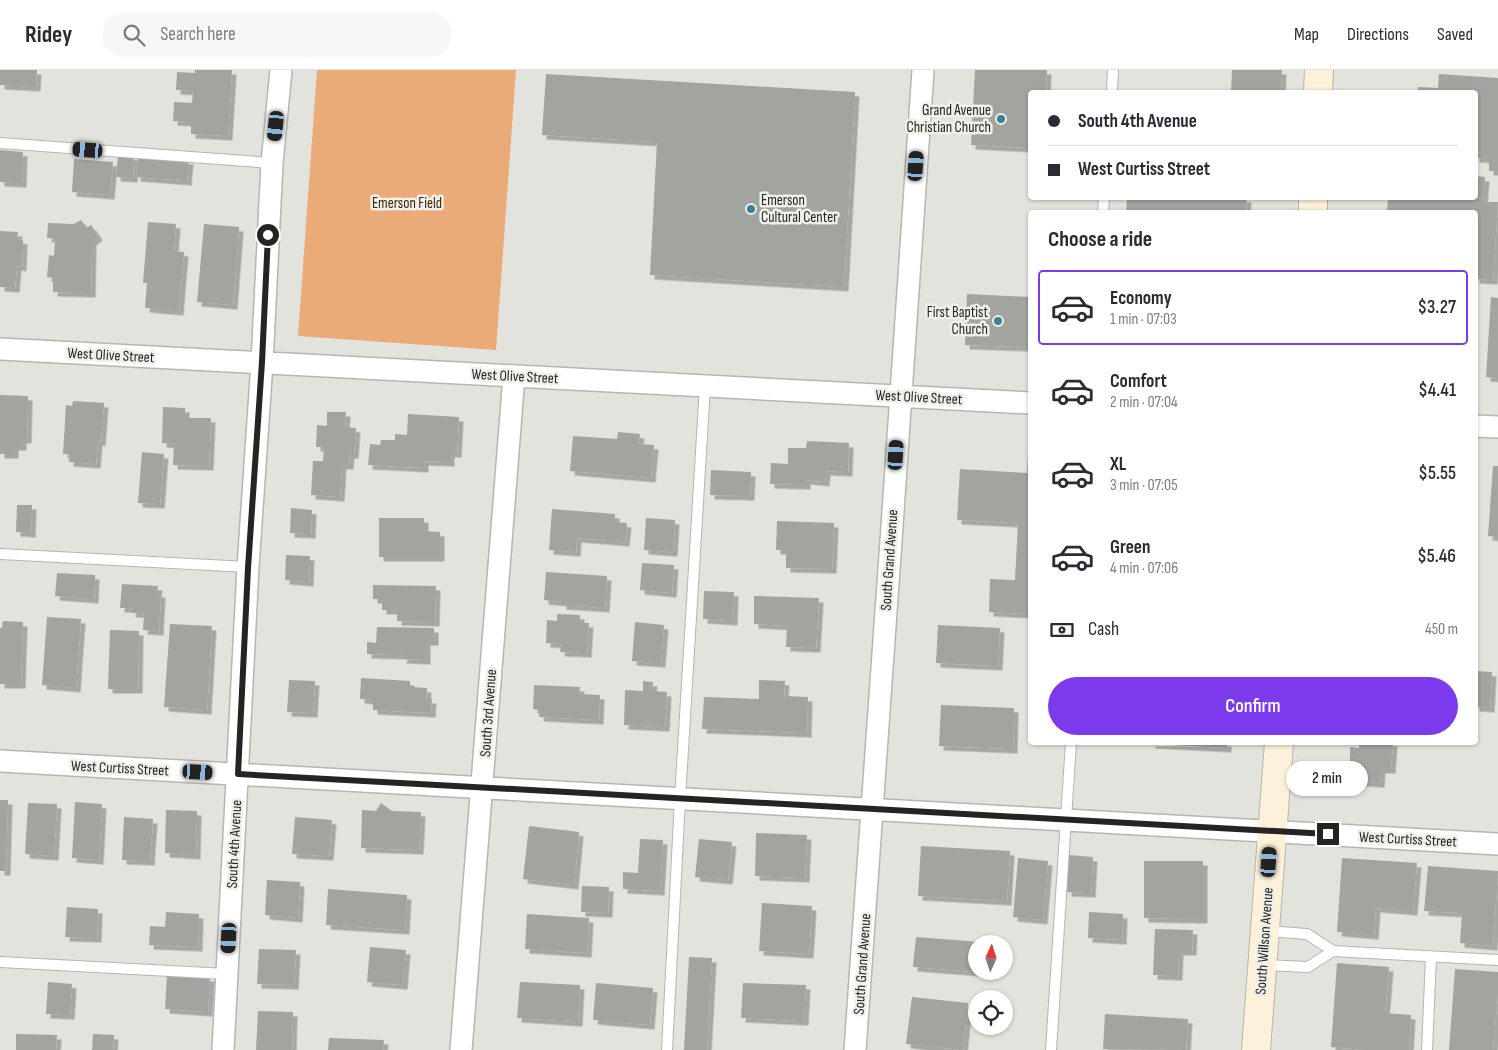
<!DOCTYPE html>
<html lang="en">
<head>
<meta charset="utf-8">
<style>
	body { margin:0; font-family:"Sofia Sans Condensed",sans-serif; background:#f7f7f7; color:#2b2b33; height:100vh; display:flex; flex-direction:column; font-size:19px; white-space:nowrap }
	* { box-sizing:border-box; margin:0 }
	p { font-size:16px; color:#7c7c81 }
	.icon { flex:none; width:28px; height:28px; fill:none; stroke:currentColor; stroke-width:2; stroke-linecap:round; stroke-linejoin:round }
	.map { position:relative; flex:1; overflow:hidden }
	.panel { position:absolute; left:1028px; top:140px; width:450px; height:535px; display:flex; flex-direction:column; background:#fff; border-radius:5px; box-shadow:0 1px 4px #0004 }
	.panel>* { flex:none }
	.banner { position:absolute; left:1028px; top:20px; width:450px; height:110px; border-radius:5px; box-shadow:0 1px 4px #0004; display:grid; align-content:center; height:110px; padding:0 20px; background:#fff }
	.needle { width:32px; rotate:3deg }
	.tools { position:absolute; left:968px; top:865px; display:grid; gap:10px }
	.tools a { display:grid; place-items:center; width:45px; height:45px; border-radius:50%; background:#fff; box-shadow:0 1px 4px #0004; font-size:25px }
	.end { position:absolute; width:22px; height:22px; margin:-11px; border:6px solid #242422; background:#fff; box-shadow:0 0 0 2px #fff }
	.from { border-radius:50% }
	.bubble { position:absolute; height:35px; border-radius:18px; background:#fff; box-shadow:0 1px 4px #0004; font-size:16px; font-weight:600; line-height:35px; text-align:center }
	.car { position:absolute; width:15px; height:30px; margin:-15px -8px; border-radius:6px; box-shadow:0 0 4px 1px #0007; background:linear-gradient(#222 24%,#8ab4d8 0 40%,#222 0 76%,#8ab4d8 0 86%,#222 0) }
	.banner b { display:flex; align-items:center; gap:18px; height:48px; font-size:19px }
	.banner b+b { border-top:1px solid #e1e1e2 }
	.banner i { width:12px; height:12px; background:#2b2b33 }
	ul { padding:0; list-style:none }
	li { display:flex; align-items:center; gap:15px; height:75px; margin:0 10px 8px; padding:0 10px; border:2px solid transparent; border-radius:5px }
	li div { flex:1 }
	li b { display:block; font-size:19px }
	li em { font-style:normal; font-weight:600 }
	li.current { border-color:#7c3aed }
	li>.icon { width:45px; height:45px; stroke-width:1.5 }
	h2 { padding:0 20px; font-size:22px; line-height:60px }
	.pay { display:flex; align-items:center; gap:12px; height:55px; padding:0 20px; font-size:19px }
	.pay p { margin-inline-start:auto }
	.action { display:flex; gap:10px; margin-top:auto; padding:10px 20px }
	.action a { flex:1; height:58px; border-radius:30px; background:#7c3aed; color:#fff; font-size:20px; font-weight:600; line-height:58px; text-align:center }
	header { display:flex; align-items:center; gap:30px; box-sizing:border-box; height:70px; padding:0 25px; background:#fff; border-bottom:1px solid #e1e1e2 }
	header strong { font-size:24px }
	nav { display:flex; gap:28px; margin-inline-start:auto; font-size:18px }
	.search { width:350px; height:45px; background:#f7f7f7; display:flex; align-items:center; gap:12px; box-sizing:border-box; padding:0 18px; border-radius:28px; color:#7c7c81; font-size:19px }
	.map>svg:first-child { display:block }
</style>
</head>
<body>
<header>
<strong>Ridey</strong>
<div class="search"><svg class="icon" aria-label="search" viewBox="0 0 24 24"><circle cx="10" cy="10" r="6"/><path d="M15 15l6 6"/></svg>Search here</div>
<nav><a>Map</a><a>Directions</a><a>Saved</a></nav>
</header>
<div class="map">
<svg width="1498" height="980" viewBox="0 0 1498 980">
	<defs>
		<filter id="shadow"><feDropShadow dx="4.5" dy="4.5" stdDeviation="0" flood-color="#0004"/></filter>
	</defs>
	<rect width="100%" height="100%" fill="#e3e3dd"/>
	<path fill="#ebab78" d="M317 0H516L496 280 298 266Z"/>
	<path fill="#a1a49f" filter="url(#shadow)" d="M0 0H37L36 17 0 15Z
		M195 0H232L228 66 191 64V52L173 51 174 32 192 33 193 21 176 20 177 2 195 3Z
		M975 0H1047L1046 22H1030V78L971 75Z
		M1232 0H1282L1281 22H1231Z
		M546 4 855 22 844 217 650 205 657 72 542 65Z
		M1439 4 1498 8V101H1489V89L1475 88V22H1418V17L1438 18Z
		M0 80 23 82 22 113 0 112Z
		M118 85 134 86 133 108 116 107Z
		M138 86 189 90 187 111 136 107Z
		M74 89 113 92 110 125 72 122Z
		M1475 106 1485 107 1483 132H1498L1493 210 1475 209V142H1387L1388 128H1475Z
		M1127 128H1247L1246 142H1126Z
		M81 150 87 158 91 155 98 166 92 171 91 223 53 222V208L47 207 49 185 54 186 55 168H47L48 153 74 154Z
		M148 152 176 154 174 181 184 182 179 241 145 238 147 213H143Z
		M204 154 239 157 233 235 197 232Z
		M0 161 18 162 17 169 23 170 22 197 17 196 15 218 0 217Z
		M967 224 1030 227V277L965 275Z
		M1491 227 1498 228V308L1486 307Z
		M0 325 28 326 27 369H22V376H14V384H0Z
		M73 331 104 333 101 372 98 371 96 394 69 392 70 384H63L66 335 72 336Z
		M163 337 185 338V348H211L209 396 173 395 174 374 162 373Z
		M327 342H346L345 357 356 358 354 384H350L349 395H342L340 427 311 425 313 391H323L324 377H316L317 355 327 356Z
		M408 344 459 347 457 383H450V392L424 391V398L368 395 370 374 380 375 381 370H395V364L407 365Z
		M618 362 640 364 639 374 654 375 651 408 570 401 573 366 617 369Z
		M807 371 849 373 848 402 826 401 825 412 806 410V415L770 414 771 393 788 394V378H806Z
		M142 382 164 384 160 434 138 433Z
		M1028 384H1030V544L989 542 990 509 1015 510 1018 453 957 450 960 399 1027 403Z
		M1493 396H1498V467L1488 466Z
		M711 400 751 402 750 426 710 425Z
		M17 435H32L31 463 16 462Z
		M291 438 312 440 311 464 290 463Z
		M552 439 615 444V452L627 453 625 472 577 468 576 482 549 480Z
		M379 448H424V461L440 462V487H379Z
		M646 448 675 450 673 482 644 480Z
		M777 451 834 453 832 499 786 498V480H776Z
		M286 485 310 486 309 512 285 510Z
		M642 493 674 495 672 523 640 520Z
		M546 502 607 506 605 538 562 535V532L544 530Z
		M57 503 95 505 94 529 55 526Z
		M122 514 158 516 157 523H161L159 561 143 560 144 543H131L132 538H120Z
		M373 515 436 516 435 552 397 551V540H382V529H373Z
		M704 521 734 522 733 551 703 549Z
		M754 526 819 528 816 578 786 577 787 556 754 554Z
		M557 544 580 545V553H589L587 583 560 582 561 574 546 573 547 550 557 551Z
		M47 547 81 549 76 618 42 615Z
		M3 551 23 552 21 614H0V558H2Z
		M635 552 664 555 661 593 632 591Z
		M170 554 212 556 207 640 164 637Z
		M938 555 1000 558 998 596 936 593Z
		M377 557 434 558V571H426V590L402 589 403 585 367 584V572L376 573Z
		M110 560 139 561 138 619H108Z
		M1475 601 1492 602 1490 638 1475 637Z
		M361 608 410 611V617L427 618 426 629H432L431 643 373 640V630L360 629Z
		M289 610 315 611 313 643 287 642Z
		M759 610 785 611 784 626 808 627 807 663 702 659 704 627 759 629Z
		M643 611 653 612 652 621 667 622 665 657 624 655 625 620 643 621Z
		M534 615 580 617 579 624 600 625 599 650 539 647 540 640 533 639Z
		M941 635 1014 638 1013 679 939 676Z
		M1151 672H1227V678L1151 674Z
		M1359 672H1393L1391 699H1381L1380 713 1360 712V703H1350V677L1359 678Z
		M0 730H8L6 801H0Z
		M75 732 102 734 99 790 72 788Z
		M28 733 57 734 54 786 25 784Z
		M381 733 392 741 421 742 419 780 361 778 362 740 376 741Z
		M166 740 197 741 196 785 165 783Z
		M124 747 153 749 150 791 122 790Z
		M295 747 332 750 329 786 292 784Z
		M529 756 579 762 574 815 523 809Z
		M756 763 807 765 805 808 755 806Z
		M640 769 663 770 660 821 623 819V802L638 803Z
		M699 769 732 772 728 810 695 807Z
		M921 776 1010 781 1007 831 918 826Z
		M1069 785 1093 787 1091 823 1067 822Z
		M1018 788 1048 791 1043 850 1013 847Z
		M1342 788 1417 793 1413 841 1376 838 1374 865 1337 862Z
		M1144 791H1203V849L1144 848Z
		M1428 796 1498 801 1493 876 1460 873 1462 843 1424 841Z
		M267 810 300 812 298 848 265 845Z
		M582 816 609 817 608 843 581 842Z
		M328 819 407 825 405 860 326 855Z
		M762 833 812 836 809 884 759 881Z
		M67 837 98 839 97 868 65 867Z
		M166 842 199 844 198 877 149 875 150 856 165 857Z
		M1089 842 1123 844 1122 870 1088 868Z
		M527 844 589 848 587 883 525 879Z
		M1155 859 1193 860 1192 881H1179L1178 906 1153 905Z
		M916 867 980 872 979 874H976V902L913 897Z
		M370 877 406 880 403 915 367 912Z
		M259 879 296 880 294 915 257 914Z
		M689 887 712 888 707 980H684Z
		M1337 893 1389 897 1385 943 1411 945 1409 980H1366L1331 977Z
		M1455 899 1498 902V922L1493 980H1449Z
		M167 905 210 907 208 942 165 939Z
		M48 912 72 914 70 945 46 944Z
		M520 912 580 915 578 952 517 948Z
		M596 913 653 918 650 955 593 950Z
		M743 913 806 915 804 951 741 948Z
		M912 927 968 933 963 980 906 974Z
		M258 941 293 942 292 980H256Z
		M1105 944 1188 949 1186 980 1103 979Z
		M16 964 57 965 56 980H16Z
		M93 964 114 965 113 980H92Z
		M329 968 384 970 383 980H328Z"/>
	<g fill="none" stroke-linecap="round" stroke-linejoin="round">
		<g stroke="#b6b6b1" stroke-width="12">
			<path id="lane" d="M1112 22 1113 0
				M0 73 272 93
				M1103 142 1104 128
				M0 484 248 497
				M1267 861 1307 864 1333 881 1498 890
				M0 892 227 904
				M1264 895 1308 897 1333 881
				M667 980 680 729 705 316
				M1051 980 1071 672
				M1427 980 1431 887"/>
		</g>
		<g stroke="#b6b6b1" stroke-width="24">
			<path id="street" d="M0 279 1030 333
				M1475 356 1498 357
				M0 691 1498 774
				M223 980 248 497 262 293 272 93 281 0
				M461 980 514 306
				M855 980C880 653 900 327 923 0"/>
		</g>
		<g stroke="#b6b6b1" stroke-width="30">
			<path id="secondary" d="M1318 22 1319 0
				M1313 142V128
				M1256 980 1279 672"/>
		</g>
		<use href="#lane" stroke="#fff" stroke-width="10"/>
		<use href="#street" stroke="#fff" stroke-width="21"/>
		<use href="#secondary" stroke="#fdf1d9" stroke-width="28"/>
	</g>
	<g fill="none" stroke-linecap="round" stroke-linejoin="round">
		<path stroke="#242422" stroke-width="6" d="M268 165 262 292 248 498 238 704 1328 764"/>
	</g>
	<g fill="#407f94" stroke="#f0f0ea" stroke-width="2">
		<circle cx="1001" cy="49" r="5"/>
		<circle cx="751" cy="139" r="5"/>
		<circle cx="998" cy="251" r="5"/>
	</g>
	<g text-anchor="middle" stroke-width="5" stroke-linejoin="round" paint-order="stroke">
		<g font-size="15" fill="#242422" stroke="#f0f0ea" text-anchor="end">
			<text x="991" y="45">Grand Avenue<tspan x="991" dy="17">Christian Church</tspan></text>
			<text x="761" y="135" text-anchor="start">Emerson<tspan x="761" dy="17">Cultural Center</tspan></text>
			<text x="988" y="247">First Baptist<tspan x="988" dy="17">Church</tspan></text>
		</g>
		<g font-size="15" fill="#402205" stroke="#f0f0ea">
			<text x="407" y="138">Emerson Field</text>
		</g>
		<g font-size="15" fill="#242422" stroke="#f0f0ea">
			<text transform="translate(111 285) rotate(3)" y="5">West Olive Street</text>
			<text transform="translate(515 306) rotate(3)" y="5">West Olive Street</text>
			<text transform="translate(919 327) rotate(3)" y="5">West Olive Street</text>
			<text transform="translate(889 490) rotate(-86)" y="5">South Grand Avenue</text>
			<text transform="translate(488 643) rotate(-86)" y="5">South 3rd Avenue</text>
			<text transform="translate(120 698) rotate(3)" y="5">West Curtiss Street</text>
			<text transform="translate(1408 769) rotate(3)" y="5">West Curtiss Street</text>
			<text transform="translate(234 774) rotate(-87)" y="5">South 4th Avenue</text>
			<text transform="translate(1264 871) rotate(-86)" y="5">South Willson Avenue</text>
			<text transform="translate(862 894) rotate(-86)" y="5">South Grand Avenue</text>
		</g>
	</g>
</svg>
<div class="tools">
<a><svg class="needle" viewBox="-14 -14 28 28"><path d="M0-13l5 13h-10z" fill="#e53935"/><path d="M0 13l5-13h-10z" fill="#7c7c81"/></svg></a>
<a><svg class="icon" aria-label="locate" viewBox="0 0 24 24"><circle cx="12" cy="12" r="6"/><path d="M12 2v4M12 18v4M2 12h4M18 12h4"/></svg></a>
</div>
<i class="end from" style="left:268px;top:165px"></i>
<i class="end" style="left:1328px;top:764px"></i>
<div class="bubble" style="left:1286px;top:691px;width:82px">2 min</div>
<i class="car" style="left:276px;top:56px;rotate:186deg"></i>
<i class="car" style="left:88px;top:80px;rotate:274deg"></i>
<i class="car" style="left:916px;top:96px;rotate:4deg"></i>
<i class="car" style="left:896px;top:385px;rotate:4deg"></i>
<i class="car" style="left:198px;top:702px;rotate:93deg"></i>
<i class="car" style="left:1269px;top:792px;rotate:4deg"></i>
<i class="car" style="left:229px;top:868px;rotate:183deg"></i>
<div class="banner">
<b><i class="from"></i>South 4th Avenue</b>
<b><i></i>West Curtiss Street</b>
</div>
<section class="panel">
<h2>Choose a ride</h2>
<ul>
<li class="current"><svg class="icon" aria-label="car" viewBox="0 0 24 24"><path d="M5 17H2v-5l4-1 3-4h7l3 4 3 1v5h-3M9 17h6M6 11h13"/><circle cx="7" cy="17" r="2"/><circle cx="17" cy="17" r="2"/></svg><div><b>Economy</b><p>1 min · 07:03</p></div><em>$3.27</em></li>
<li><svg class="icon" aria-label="car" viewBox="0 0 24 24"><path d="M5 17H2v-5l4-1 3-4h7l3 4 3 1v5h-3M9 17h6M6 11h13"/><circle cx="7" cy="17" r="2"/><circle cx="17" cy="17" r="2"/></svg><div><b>Comfort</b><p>2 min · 07:04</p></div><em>$4.41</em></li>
<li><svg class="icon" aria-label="car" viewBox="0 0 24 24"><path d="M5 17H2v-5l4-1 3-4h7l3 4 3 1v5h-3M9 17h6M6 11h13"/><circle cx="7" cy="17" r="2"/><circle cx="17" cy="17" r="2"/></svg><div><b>XL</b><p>3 min · 07:05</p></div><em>$5.55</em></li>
<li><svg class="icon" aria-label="car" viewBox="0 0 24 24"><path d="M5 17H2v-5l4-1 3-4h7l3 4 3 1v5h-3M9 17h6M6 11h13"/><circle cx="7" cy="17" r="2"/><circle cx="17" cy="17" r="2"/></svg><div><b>Green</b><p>4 min · 07:06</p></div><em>$5.46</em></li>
</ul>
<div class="pay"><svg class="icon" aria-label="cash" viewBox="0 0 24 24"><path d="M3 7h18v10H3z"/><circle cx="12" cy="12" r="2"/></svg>Cash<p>450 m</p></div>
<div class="action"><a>Confirm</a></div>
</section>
</div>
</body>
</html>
